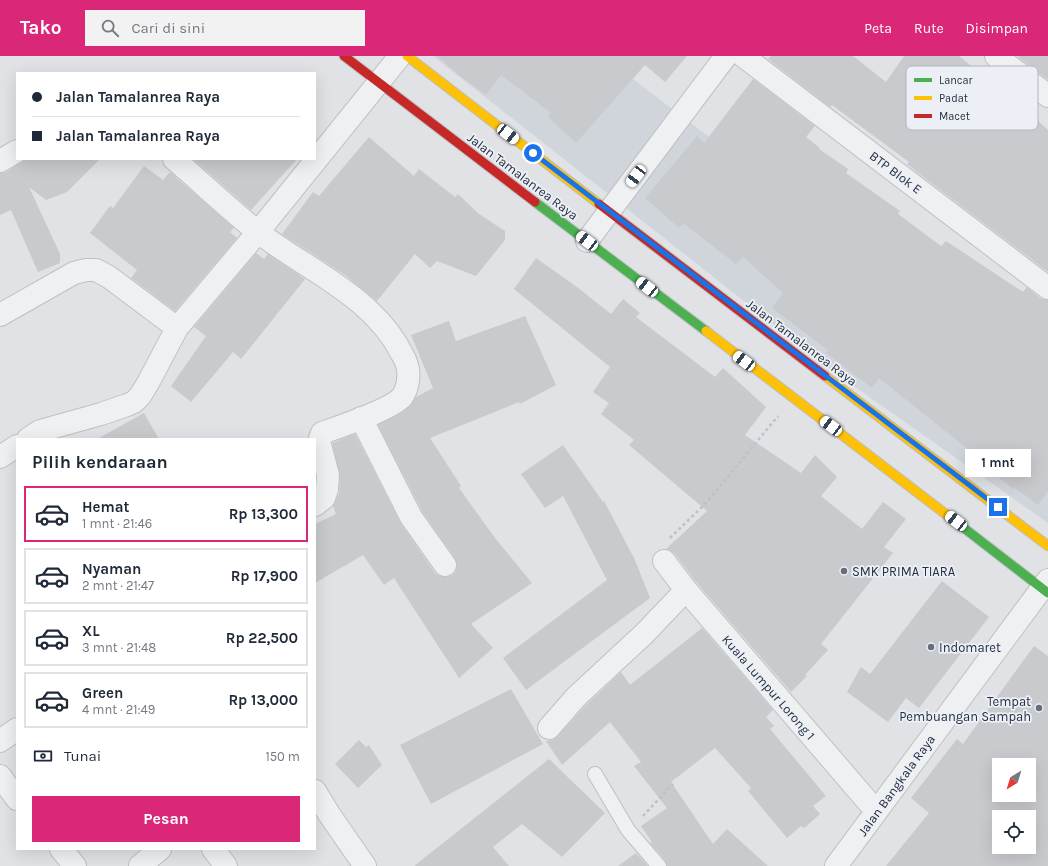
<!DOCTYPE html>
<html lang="id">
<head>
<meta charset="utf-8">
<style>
	body { margin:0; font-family:Karla,sans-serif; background:#f2f2f3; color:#1f2937; height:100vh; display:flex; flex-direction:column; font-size:15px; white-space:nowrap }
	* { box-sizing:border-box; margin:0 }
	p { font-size:13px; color:#747a83 }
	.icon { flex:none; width:22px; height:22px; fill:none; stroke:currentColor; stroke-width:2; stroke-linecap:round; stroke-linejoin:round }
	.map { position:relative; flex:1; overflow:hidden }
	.panel { position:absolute; left:16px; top:382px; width:300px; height:412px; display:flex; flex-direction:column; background:#fff; border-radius:0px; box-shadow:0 4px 16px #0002 }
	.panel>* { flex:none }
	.guide { position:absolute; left:16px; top:16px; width:300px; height:88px; border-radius:0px; box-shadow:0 4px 16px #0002; display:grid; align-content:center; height:88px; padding:0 16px; background:#fff }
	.needle { width:26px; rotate:218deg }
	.fabs { position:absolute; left:992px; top:702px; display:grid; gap:8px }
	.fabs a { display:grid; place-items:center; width:44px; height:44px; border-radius:0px; background:#fff; box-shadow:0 4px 16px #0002; font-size:20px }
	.end { position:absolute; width:18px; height:18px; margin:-9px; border:5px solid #1a73e8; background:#fff; box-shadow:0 0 0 2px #fff }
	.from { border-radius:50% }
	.bubble { position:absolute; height:28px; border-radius:0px; background:#fff; box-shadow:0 4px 16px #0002; font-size:13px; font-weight:700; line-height:28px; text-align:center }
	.car { position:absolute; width:12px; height:24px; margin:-12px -6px; border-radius:5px; box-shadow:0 0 3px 1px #0007; background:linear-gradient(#fff 24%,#345 0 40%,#fff 0 76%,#345 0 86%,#fff 0) }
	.guide b { display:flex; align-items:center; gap:14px; height:38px; font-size:15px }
	.guide b+b { border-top:1px solid #e0e1e3 }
	.guide i { width:10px; height:10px; background:#1f2937 }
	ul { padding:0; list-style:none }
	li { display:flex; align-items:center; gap:12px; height:56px; margin:0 8px 6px; padding:0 8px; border:2px solid #e0e1e3; border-radius:0px }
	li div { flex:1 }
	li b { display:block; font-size:15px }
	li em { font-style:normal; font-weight:700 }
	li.on { border-color:#db2777 }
	li>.icon { width:36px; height:36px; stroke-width:1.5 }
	h2 { padding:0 16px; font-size:18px; line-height:48px }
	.pay { display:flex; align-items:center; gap:10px; height:44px; padding:0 16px; font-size:15px }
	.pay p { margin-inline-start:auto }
	.action { display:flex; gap:8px; margin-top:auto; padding:8px 16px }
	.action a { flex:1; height:46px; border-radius:0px; background:#db2777; color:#fff; font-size:16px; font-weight:700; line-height:46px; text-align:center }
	header { display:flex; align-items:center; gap:24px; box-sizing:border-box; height:56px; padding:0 20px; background:#db2777; color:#fff }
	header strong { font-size:19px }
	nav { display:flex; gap:22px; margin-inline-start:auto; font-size:14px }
	.search { width:280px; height:36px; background:#f2f2f3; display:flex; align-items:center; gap:10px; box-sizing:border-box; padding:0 14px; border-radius:0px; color:#747a83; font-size:15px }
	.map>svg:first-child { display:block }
</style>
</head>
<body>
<header>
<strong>Tako</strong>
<div class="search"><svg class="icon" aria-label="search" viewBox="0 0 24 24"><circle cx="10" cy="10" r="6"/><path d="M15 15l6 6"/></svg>Cari di sini</div>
<nav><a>Peta</a><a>Rute</a><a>Disimpan</a></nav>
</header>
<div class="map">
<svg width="1048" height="810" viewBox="0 0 1048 810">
	<rect width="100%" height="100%" fill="#e0e2e5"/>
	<path fill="#d0d5dc" d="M433 0H603L1048 340V467L834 316Z"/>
	<path fill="#c8cacd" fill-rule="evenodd" d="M437 0H687L665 26 645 9 576 87 548 61 551 57 501 19 486 39 460 20Z
		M771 0H853L886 26 904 0H959L994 29 1002 20 1032 43 1024 52 1048 74V216L922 120 907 108 909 106 832 49 830 51 768 3Z
		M1019 0H1048V24L1018 1Z
		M753 23 815 70 806 81 820 92 819 93 848 113 846 117 900 155 898 158 941 190 946 185 1023 236 1027 231 1040 242 1048 244V435L1038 449 1014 431 1013 433 987 412 989 410 879 322 872 332 826 297 828 294 772 252 783 237 743 201 736 208 683 167 679 172 645 142 697 80 704 87Z
		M369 81 414 120 419 113 455 141 458 138 479 158 505 175V184L476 220 437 205 430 212 415 198 377 245 345 219 282 178 313 136 319 140Z
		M26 103H100L67 136 46 144 29 131 60 198V207L38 216 11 154 0 159V117L6 116Z
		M193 103H297L251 154Z
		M144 110 163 124 170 116 234 172 230 176 237 182 175 255 131 222 137 214 90 177 110 150 113 152Z
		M256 197 264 203 268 198 305 223 241 303 233 296 191 346 171 330 206 280 194 271Z
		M536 202 577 231 611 258 623 243 640 257 636 261 715 321 723 312 766 351 745 379 801 417 815 399 837 421 821 440 862 473 883 446 906 463 884 491 893 497 821 588 828 594 805 619 807 620 791 636 696 526 674 497 669 494 666 493 707 455 629 389 634 384 601 358 609 347 593 336 610 311 514 233Z
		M525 260 556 329 520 348 519 346 430 382 461 430 459 432 495 482 532 527 471 568 493 592 459 622 394 522 384 529 363 499 315 527V468L336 458 333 450 339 437 340 420 332 387 355 378 401 468 435 517 439 520 446 521 453 519 456 515 457 508 455 502 422 455 378 369 403 356 410 350 416 341 433 332 411 279 449 265 456 285Z
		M144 357 159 383H97Z
		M563 389 603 446 604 445 635 504 650 542 526 634 503 602 607 524 563 440 545 452 521 418Z
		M942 525 989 561 919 652 906 642 888 666 847 636 861 611 870 618Z
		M702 572 773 654 766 661 774 670 770 673 826 740 813 750 820 758 804 772 801 770 787 782 748 735 751 732 715 692 671 726 713 788 727 773 768 810H667L665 804 650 787 652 786 641 770 667 752 634 710 641 706 610 666 562 709 546 685 553 684 558 680 585 650 621 616 630 629Z
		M1034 590 1048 600V810H886L929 757 911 742 957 683 963 688ZM999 709H1029V739H999ZM999 761H1029V791H999Z
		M511 633 543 688 431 748 400 689Z
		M359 684 366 691 369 689 382 709 358 732 335 708Z
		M549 703 605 757 562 801 522 768 493 791 509 810H414Z
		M636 797 648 810H618Z"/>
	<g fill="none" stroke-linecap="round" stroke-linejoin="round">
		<g stroke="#bec0c3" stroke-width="16">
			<path id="lane" d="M595 718 628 774 659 810"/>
		</g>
		<g stroke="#bec0c3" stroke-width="24">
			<path id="street" d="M743 0 1048 232
				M996 0 1048 40
				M174 103C202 127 229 153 258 176 307 214 373 240 402 298 404 301 406 305 407 309 410 318 408 333 402 341 392 353 339 371 322 377L319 385 328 419 327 433 324 442 315 449
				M0 105 17 95
				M587 185 726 0
				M0 259 74 217 86 214H96L109 221 177 272
				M361 362 411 461 445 509
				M28 383 40 375 101 358 127 349 134 346 140 340 148 327 177 272 258 176 400 0
				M0 401 17 390
				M664 505 686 534 876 755
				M549 672 576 641 644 578 686 534
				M0 685 17 673
				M0 720 17 743
				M315 735 329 758 365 810
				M61 793 75 810
				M213 793 226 810
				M140 810 160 793
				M836 810 1048 524"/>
		</g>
		<g stroke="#bbbfc3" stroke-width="11">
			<path id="fast" d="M535 146 706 275
				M960 469 1048 537"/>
		</g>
		<g stroke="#bbbfc3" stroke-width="11">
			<path id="slow" d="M407 0 599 148
				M706 275 960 469
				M825 320 1048 490"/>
		</g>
		<g stroke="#bbbfc3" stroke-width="11">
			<path id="jam" d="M344 0 535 146
				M599 148 825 320"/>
		</g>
		<path stroke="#bfc0c5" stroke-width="2.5" stroke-dasharray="3 3" stroke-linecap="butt" d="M670 482 707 446 778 360
			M643 760 673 728"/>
		<use href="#lane" stroke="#eff0f2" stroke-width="14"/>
		<use href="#street" stroke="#eff0f2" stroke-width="22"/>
		<use href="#fast" stroke="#4caf50" stroke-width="9"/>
		<use href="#slow" stroke="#ffc107" stroke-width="9"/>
		<use href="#jam" stroke="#c62828" stroke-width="9"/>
	</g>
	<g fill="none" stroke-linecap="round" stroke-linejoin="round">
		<path stroke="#1a73e8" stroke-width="5" d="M533 97 998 451"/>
	</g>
	<g fill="#666e79" stroke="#ecf0f6" stroke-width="1.5">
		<circle cx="844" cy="515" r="4"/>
		<circle cx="931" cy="591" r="4"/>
		<circle cx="1039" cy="652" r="4"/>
	</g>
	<g text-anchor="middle" stroke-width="3.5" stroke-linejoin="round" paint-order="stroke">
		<g font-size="13" fill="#252f3f" stroke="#ecf0f6">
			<text transform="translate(896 116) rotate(37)" y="5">BTP Blok E</text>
			<text transform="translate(523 120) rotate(37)" y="5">Jalan Tamalanrea Raya</text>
			<text transform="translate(802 286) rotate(37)" y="5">Jalan Tamalanrea Raya</text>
			<text transform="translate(769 631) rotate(49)" y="5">Kuala Lumpur Lorong 1</text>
			<text transform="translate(896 729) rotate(-54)" y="5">Jalan Bangkala Raya</text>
		</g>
		<g font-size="13" fill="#252f3f" stroke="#ecf0f6" text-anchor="start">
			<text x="852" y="520">SMK PRIMA TIARA</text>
			<text x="939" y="596">Indomaret</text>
			<text x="1031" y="650" text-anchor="end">Tempat<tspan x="1031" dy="15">Pembuangan Sampah</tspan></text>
		</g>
	</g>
	<rect x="906" y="10" width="132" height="64" rx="6" fill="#ecf0f6" stroke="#b0b6bf" stroke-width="1"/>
	<rect x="914" y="22" width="18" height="4" fill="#4caf50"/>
	<rect x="914" y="40" width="18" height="4" fill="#ffc107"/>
	<rect x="914" y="58" width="18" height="4" fill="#c62828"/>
	<g font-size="11" fill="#252f3f">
		<text x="939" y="28">Lancar</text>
		<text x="939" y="46">Padat</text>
		<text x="939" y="64">Macet</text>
	</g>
</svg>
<div class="fabs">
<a><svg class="needle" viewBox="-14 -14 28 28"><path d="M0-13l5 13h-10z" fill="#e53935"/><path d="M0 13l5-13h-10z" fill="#747a83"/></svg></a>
<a><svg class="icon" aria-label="locate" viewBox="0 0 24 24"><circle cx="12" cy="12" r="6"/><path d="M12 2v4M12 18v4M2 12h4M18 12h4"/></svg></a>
</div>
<i class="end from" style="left:533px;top:97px"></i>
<i class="end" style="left:998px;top:451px"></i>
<div class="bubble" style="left:965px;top:393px;width:66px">1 mnt</div>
<i class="car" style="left:508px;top:78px;rotate:128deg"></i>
<i class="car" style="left:636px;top:120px;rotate:217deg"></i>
<i class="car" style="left:587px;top:185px;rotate:307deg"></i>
<i class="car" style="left:647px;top:231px;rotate:308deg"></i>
<i class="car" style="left:744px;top:305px;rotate:307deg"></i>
<i class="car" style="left:831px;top:370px;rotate:307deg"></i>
<i class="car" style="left:956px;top:465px;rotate:308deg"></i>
<div class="guide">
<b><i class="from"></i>Jalan Tamalanrea Raya</b>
<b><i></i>Jalan Tamalanrea Raya</b>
</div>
<section class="panel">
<h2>Pilih kendaraan</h2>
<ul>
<li class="on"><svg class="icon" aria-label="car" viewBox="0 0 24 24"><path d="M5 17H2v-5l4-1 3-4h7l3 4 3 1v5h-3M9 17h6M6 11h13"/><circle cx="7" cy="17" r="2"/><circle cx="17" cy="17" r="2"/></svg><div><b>Hemat</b><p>1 mnt · 21:46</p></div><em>Rp 13,300</em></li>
<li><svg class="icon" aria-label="car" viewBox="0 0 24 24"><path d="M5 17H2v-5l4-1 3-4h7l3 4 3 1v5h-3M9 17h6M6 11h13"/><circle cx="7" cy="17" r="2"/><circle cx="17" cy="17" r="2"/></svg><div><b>Nyaman</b><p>2 mnt · 21:47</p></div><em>Rp 17,900</em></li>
<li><svg class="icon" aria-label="car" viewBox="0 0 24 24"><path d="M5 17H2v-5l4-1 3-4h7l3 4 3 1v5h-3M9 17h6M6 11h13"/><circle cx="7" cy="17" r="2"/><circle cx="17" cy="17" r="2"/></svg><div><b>XL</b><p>3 mnt · 21:48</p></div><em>Rp 22,500</em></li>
<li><svg class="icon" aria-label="car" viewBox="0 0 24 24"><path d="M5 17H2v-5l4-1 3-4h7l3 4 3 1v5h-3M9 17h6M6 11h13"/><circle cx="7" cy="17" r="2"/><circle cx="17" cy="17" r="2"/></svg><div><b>Green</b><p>4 mnt · 21:49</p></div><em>Rp 13,000</em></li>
</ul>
<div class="pay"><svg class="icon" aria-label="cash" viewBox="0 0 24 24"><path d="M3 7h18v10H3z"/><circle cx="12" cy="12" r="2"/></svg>Tunai<p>150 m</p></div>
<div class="action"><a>Pesan</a></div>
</section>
</div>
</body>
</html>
